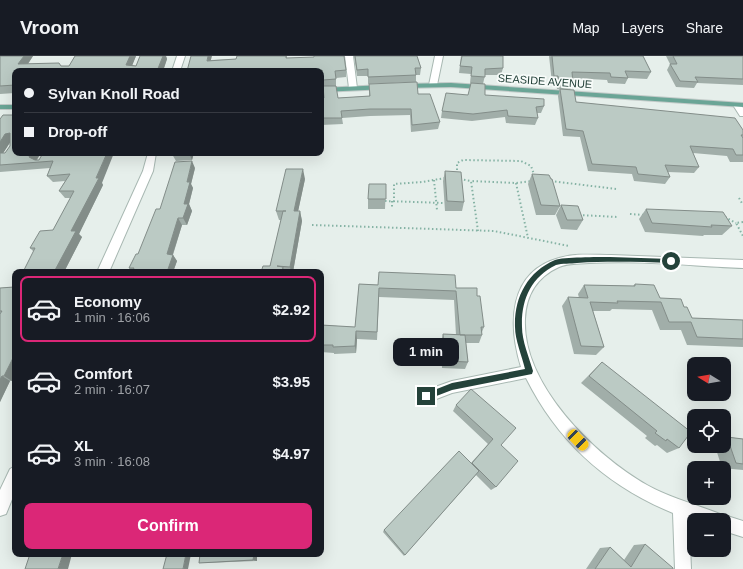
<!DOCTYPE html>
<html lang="en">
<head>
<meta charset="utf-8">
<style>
	body { margin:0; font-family:Helvetica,sans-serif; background:#20242c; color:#f1f3f6; height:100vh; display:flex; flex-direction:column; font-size:15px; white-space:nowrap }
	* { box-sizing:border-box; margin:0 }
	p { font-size:13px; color:#9ea1a6 }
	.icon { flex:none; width:22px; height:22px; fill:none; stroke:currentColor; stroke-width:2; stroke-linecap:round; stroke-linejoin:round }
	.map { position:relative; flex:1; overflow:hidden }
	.side { position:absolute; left:12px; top:213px; width:312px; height:288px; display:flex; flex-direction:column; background:#171b24; border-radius:8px; box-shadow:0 4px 16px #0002 }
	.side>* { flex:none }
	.guide { position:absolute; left:12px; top:12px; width:312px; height:88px; border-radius:8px; box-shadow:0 4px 16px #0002; display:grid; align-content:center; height:88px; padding:0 12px; background:#171b24 }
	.needle { width:26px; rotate:281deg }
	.tools { position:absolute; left:687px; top:301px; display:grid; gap:8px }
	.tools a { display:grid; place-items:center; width:44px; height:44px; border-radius:8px; background:#171b24; box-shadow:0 4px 16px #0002; font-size:20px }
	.end { position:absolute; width:18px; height:18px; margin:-9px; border:5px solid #24423a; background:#fff; box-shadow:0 0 0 2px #fff }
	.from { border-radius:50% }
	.bubble { position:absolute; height:28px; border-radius:8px; background:#171b24; box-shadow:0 4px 16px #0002; font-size:13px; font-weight:800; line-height:28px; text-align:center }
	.car { position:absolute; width:12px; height:24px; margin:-12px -6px; border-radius:5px; box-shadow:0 0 3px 1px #0007; background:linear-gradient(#f5c518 24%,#345 0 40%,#f5c518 0 76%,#345 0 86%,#f5c518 0) }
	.guide b { display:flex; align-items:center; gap:14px; height:38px; font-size:15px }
	.guide b+b { border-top:1px solid #363941 }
	.guide i { width:10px; height:10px; background:#f1f3f6 }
	ul { padding:7px 0 0; list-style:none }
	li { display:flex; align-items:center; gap:12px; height:66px; margin:0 8px 6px; padding:0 4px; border:2px solid transparent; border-radius:8px }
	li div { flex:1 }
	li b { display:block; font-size:15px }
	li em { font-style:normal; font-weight:800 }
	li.on { border-color:#db2777 }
	li>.icon { width:36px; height:36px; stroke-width:1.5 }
	.action { display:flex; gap:8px; margin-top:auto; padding:8px 12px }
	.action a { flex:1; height:46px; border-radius:8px; background:#db2777; color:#fff; font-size:16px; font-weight:800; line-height:46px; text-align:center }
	header { display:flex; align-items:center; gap:24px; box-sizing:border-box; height:56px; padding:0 20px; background:#171b24; border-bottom:1px solid #363941 }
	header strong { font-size:19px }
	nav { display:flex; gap:22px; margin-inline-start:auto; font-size:14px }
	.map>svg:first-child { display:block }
</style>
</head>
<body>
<header>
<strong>Vroom</strong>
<nav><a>Map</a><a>Layers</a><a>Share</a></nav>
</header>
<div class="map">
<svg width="743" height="513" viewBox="0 0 743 513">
	<rect width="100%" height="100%" fill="#e6efeb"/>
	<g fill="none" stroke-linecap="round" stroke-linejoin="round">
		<g stroke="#a8b8b2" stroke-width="2">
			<path id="minor" d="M177 0H185L180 15H172Z
				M345 0H353L357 32 356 34H350L349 32Z
				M435 0H443L437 29 433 31 429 29Z
				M734 47H740L743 52V60H740L733 49Z
				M148 97H156L153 115 109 216H97L143 115Z
				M611 199 743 204V212C692 210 640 204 589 207 579 208 568 207 559 211 537 221 526 239 525 263 522 328 594 399 647 429 670 442 695 448 720 458L721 460 724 459 743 465V481L724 475V464H694V465L689 464 691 513H675L673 457C607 430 558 386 526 322L452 337 426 347 421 346 419 341 421 336 452 325 521 311C508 269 508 216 559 202 575 197 594 199 611 199Z
				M15 410V436L6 458 0 460V434L10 413Z"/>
		</g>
		<g stroke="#c2cac8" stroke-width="2">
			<path id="major" d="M451 27 743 47V51L451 31 402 32 398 30 402 28Z
				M384 29H387V33L321 36V32Z
				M0 49H15V53H0Z"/>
		</g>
		<path stroke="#86b3a5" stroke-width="2" stroke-dasharray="1.5 2.5" stroke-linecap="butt" d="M457 118V107L463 104 521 105 531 110 535 121
			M460 123 471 125
			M434 124 437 154
			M551 125 616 133
			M516 127 528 182
			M739 142 743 149
			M385 145 444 147
			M392 145V153
			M394 146V128L422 126 445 122
			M630 158 644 159
			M579 159 618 161
			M725 161 736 167
			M743 166 736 167 743 180
			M312 169 494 175 569 190
			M478 175 471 125 516 127 532 125"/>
		<use href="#minor" fill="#fff" fill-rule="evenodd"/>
		<use href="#major" fill="#6aa596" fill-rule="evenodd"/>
	</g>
	<path fill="#a1aea9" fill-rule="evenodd" d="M0 0H33L28 8 61 10H69L75 0H136L132 9 136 10 140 0H166L167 3 163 15H15V37L0 38Z
		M237 0H287V2L346 14V21L336 22V30H324L323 21H321V15H187L211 4 236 3Z
		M354 0H417L421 12 420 19H416V26L368 28V20H357Z
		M461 0 503 12 501 19H485L483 28 470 27 471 18 459 17Z
		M549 0H643L651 16 647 23 628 22 625 28 608 27 607 24 572 22 573 27 570 34 557 33 556 27H552Z
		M666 0H743V29L697 27 694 32 676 31 667 14 670 8Z
		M369 28 418 38 440 66 438 73 411 76 410 59 370 60 342 62 343 68 321 69V42H338L369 40Z
		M560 33 576 46 743 74V106H730L727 100 693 97 699 111 694 117 668 116 670 121 665 128 634 125 632 118 588 115 580 81 563 80 558 40Z
		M468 39H485L544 50 541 57H537L538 62 535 69 506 67 505 61 472 65 441 62 442 55Z
		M0 63 41 97 37 104H39L43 97 102 127 103 129 79 178 82 181 64 216H23L34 196 30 192 53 174 71 142H65L59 135 65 125 53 126 47 120 50 112 0 116ZM10 86V90L5 97H3Z
		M173 97H194L192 104 176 105 172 98Z
		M195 112 191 128 193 132 189 148 192 155 187 169H182L173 199 177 205 173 216H132L129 212 138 198 160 153Z
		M445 115 464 146 462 155H445L443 125Z
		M532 118 560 150 555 159H536L528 128Z
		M305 123 298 155H300L302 165 293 216H261L270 210 281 164H279L276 155Z
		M386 128 385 153H368V143Z
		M561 149 583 164 577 174 561 173 556 159Z
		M646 153 732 170 722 179H704L703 180 645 176 639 163Z
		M359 228 456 232 477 240 484 271 482 276V279L479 287H466L468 306 465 313 442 312 441 286 443 278 456 279 454 244 379 241 377 284 357 283 356 297 334 298V297L321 296V269L355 271Z
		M635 228 660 242 684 251 692 262 743 264V291L687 289 681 274H660L652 254 612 253 610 255H593L604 291 596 299 574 298 562 250 568 241 579 242 578 238 584 229 633 230Z
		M15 230V319L12 325H10L0 346V232L14 231Z
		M602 306 679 392 667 397 657 389 655 390 645 382 647 380 581 327Z
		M456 349 501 389 496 431 491 434 476 419 404 500 383 476 384 474 471 407 488 388 453 355Z
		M727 381 743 383V414L722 412 715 390H724V382Z
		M645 488 673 513H586L600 492 610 491 624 504 634 489Z
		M200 498H260V499H257V505L204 507H199Z"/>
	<path fill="#838d89" d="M24 0H33L23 15 18 8Z
		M130 0H136L130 15 126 9Z
		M163 0H166L167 3 163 15H157Z
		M208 0H212L209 11 207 5Z
		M10 77 11 85 2 99 0 98V86L5 78Z
		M31 97H41L35 106 29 101Z
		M107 97H114L102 127 103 129 79 178 82 181 64 216H54L71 175 96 122Z
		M189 97H194L192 104Z
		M192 105 195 112 191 128 193 132 189 148 192 155 187 169 183 162 184 148 187 126Z
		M303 113 305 123 296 165 294 155Z
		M300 155 302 165 293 216H291L290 211Z
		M178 162 182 169 171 204 167 198Z
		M173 199 177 205 173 216H167Z
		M283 211 284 216H282Z
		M356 275 357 283 356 297 355 290Z
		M15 298V319L12 325 4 320Z
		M2 320 10 325 0 346V323Z
		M323 457 324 459V494L323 493Z
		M63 498H72L68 513H58Z
		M186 498H191L188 513H183Z
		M254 498 257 499V505L253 504Z"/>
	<path fill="#bbcac4" stroke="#838d89" d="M0 0H24L18 8 59 7 61 10H69L75 0H130L126 9 136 10 140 0H163L157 15H15V29L0 30Z
		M191 0H208L207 5 236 3 237 0H286V2L314 1V0H344L346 14 335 15 336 23 323 24 322 14 306 15H187Z
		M355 0H417L421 12H415L416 19 368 21V13L357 14Z
		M462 0H503V12L485 13V21L471 20 472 11 460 10Z
		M552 0H643L651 16 625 15 628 22 611 21 610 17 572 16 573 27 559 26 558 20H554Z
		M673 0H743V23L695 21 698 26 680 25 670 8H677Z
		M417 26 418 38H430L440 66 412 69 411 53H370L341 55 342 62H321V42H324L323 30H336L338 42 370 40 369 28Z
		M471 27 485 28V39L544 43V50L536 51 538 62 508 60 507 54 473 58 442 55 446 37 468 39Z
		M560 33 574 34 576 46 735 62 743 74V79H741L743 82V99H736L733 93 690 90 699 111 665 109 670 121 638 118 636 111 592 108 583 75 566 73Z
		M3 59H15V97H31L29 101 35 104H39L43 97H107L96 122H99L71 175H76L54 216H23L35 192H30L40 175 53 174 74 135H59L70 118 47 120 53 105 0 109V97H5L10 90V77L5 78 0 86V63Z
		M173 97H188L172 98Z
		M192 105 187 126H190L184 148H188L183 162H178L167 198 173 199 167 216H132L134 212H129L136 198H138L156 153H160L175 106Z
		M286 113H303L294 155H300L290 211 277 210 283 211 282 216H261L263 210H270L283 155H286H276Z
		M445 115 461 116 464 146 447 145Z
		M532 118 549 119 551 123H552L560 150 541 149Z
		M369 128H386V143H368Z
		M561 149 578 150 583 164H567Z
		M646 153 723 156 732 170 711 169 712 171 652 167Z
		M379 216 455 219 456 232H477V240H480L484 271H481L482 279H460L456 235 379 232 377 276 356 275 355 290 333 291V289H321V269L355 271 359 228 378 229Z
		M635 228 654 229 660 242 681 243 684 251H687L692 262 743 264V283L697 281 691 266H669L661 246 617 245 618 247 590 246 604 291 581 290 568 241 588 242 584 229 635 230Z
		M15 230V298L4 320H2L0 323V258L2 255H0V232L14 231Z
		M443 278 465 279 468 306 445 305Z
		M602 306 691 376 679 392 667 383 666 385 655 377 657 375 589 320Z
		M471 333 516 372 501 389 518 405 496 431 472 407 493 383 456 349Z
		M727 381 743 383V408L736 407Z
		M459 395 479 415 405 499 384 474Z
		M321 457H323V493H321Z
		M645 488 673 512V513H595L610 491 631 511Z
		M30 498H63L58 513H25Z
		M167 498H186L183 513H163Z
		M200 498H257H254L253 504 199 507Z"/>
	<path fill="#24423a" d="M610 201 671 203 674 205 671 207C640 206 609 205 577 207 571 208 562 207 556 209 531 221 521 244 522 271 522 285 529 301 533 315L532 318 452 334 426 344 424 343V338L452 327 525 313C522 300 515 284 515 271 514 242 527 216 555 204 563 201 598 201 610 201Z"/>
	<g text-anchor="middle" stroke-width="3.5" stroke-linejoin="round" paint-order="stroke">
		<g font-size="11" fill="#24423a" stroke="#f7fbf9">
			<text transform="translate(545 25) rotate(4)" y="4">SEASIDE AVENUE</text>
		</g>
	</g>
</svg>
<div class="tools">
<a><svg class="needle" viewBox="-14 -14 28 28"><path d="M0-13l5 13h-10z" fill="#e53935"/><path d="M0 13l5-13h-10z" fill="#9ea1a6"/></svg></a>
<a><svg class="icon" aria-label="locate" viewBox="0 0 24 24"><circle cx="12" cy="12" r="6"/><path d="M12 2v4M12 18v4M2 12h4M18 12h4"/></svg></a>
<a>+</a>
<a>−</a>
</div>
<i class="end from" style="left:671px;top:205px"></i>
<i class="end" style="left:426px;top:340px"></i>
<div class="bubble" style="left:393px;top:282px;width:66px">1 min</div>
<i class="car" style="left:578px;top:384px;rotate:135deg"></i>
<div class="guide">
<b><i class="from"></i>Sylvan Knoll Road</b>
<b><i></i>Drop-off</b>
</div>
<section class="side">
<ul>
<li class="on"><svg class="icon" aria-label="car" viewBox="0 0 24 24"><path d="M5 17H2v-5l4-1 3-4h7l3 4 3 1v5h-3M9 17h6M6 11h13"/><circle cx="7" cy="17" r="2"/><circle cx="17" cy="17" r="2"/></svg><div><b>Economy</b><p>1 min · 16:06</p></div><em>$2.92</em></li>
<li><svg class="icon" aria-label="car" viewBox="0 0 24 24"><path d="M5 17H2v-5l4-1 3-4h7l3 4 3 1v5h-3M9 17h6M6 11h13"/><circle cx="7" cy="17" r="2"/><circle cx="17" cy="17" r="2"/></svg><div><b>Comfort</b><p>2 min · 16:07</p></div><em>$3.95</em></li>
<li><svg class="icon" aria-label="car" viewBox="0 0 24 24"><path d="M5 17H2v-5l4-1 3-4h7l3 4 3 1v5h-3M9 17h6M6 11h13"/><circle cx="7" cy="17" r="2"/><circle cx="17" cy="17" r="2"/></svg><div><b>XL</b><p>3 min · 16:08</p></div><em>$4.97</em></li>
</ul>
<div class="action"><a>Confirm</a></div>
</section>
</div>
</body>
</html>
